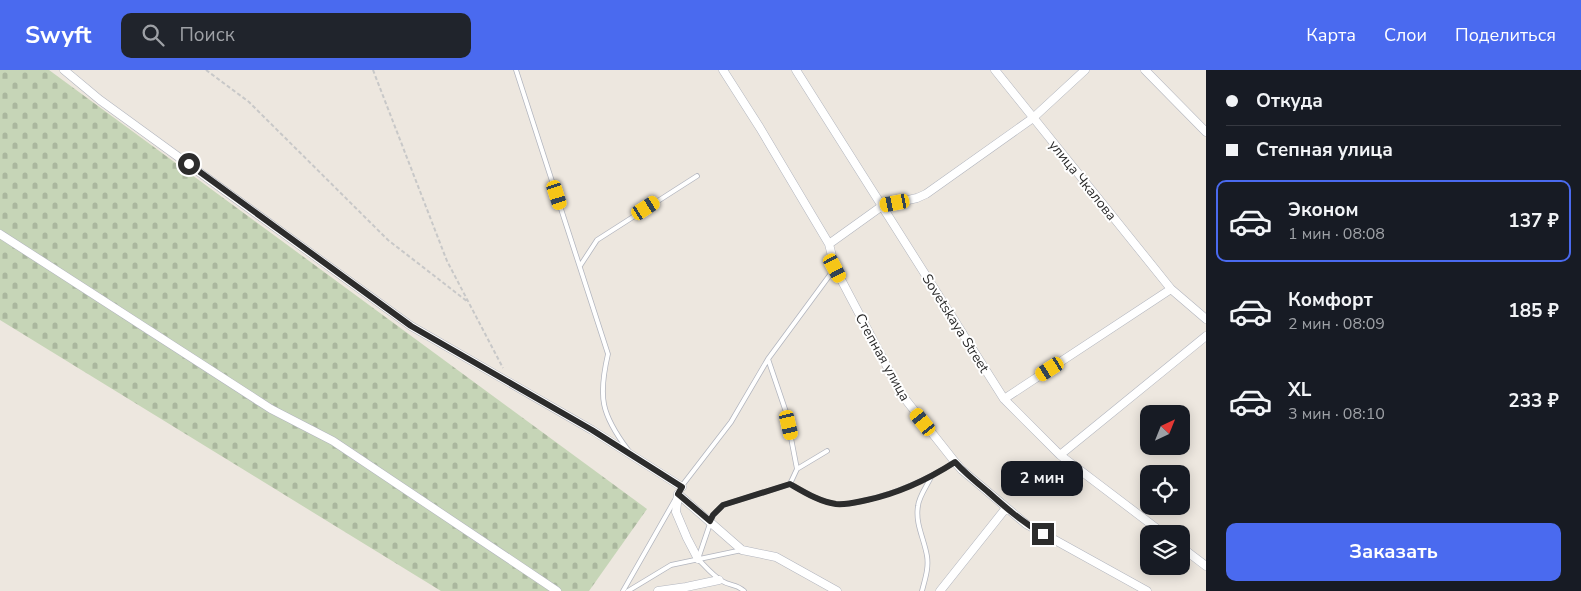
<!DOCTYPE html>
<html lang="ru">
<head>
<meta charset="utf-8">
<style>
	body { margin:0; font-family:"Nunito Sans",sans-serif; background:#20242c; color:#f1f3f6; height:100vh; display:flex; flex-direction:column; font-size:19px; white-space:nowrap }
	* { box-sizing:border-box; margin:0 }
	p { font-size:16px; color:#9ea1a6 }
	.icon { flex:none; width:28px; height:28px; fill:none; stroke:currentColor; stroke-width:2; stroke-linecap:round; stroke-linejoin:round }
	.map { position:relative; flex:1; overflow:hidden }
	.drawer { display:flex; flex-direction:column; background:#171b24; width:375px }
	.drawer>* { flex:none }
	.banner { display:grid; align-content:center; height:110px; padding:0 20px; background:#171b24 }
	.needle { width:32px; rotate:43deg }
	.fabs { position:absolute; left:1140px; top:335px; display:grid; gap:10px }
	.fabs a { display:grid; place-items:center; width:50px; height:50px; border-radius:10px; background:#171b24; box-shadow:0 2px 12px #0003; font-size:25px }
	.end { position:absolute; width:22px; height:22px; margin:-11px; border:6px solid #2c2c2c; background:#fff; box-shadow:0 0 0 2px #fff }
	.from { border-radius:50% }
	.bubble { position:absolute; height:35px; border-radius:10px; background:#171b24; box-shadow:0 2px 12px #0003; font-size:16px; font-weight:700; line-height:35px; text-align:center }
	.car { position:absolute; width:15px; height:30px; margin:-15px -8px; border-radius:6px; box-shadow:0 0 4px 1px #0007; background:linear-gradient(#f5c518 24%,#345 0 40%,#f5c518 0 76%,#345 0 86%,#f5c518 0) }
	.banner b { display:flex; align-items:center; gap:18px; height:48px; font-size:19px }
	.banner b+b { border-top:1px solid #363941 }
	.banner i { width:12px; height:12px; background:#f1f3f6 }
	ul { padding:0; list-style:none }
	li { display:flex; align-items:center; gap:15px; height:82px; margin:0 10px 8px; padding:0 10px; border:2px solid transparent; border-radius:10px }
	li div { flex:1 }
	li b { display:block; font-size:19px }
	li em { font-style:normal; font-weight:700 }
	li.active { border-color:#4a6aef }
	li>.icon { width:45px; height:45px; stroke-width:1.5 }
	.primary-button { display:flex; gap:10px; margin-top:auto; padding:10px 20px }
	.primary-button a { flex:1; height:58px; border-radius:10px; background:#4a6aef; color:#fff; font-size:20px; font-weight:700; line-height:58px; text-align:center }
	header { display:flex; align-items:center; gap:30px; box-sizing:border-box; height:70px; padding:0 25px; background:#4a6aef; color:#fff }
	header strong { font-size:24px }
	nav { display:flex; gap:28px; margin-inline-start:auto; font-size:18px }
	.search { width:350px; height:45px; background:#20242c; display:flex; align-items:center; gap:12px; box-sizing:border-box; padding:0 18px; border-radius:10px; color:#9ea1a6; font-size:19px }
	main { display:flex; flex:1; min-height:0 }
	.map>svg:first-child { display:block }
</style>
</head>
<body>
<header>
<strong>Swyft</strong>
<div class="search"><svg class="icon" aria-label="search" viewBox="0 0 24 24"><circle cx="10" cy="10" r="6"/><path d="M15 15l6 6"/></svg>Поиск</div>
<nav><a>Карта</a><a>Слои</a><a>Поделиться</a></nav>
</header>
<main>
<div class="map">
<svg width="1206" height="521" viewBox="0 0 1206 521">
	<defs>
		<pattern id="cemetery-stones" width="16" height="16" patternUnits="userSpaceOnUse" patternTransform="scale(1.25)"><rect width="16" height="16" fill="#c6d5b7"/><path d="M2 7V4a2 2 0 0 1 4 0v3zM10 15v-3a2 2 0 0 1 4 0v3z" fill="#aab79e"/></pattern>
	</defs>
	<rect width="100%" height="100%" fill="#ede7df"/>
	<path fill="url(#cemetery-stones)" d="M0 0H49L647 439 589 521H441L0 250Z"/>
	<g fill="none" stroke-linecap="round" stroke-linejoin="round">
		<g stroke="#b2b5be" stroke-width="5.5">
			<path id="lane" d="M516 0 608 284C598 327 601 344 628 380
				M580 196 597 170 697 106
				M768 289 786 342 797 399
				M790 414C804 422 820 432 836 434 847 435 857 432 867 430 900 422 927 410 955 392
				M681 417 731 352 768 289 835 198
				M623 521 676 428
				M628 521 671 495 742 480
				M744 521C737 514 730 516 722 511 713 506 705 496 698 489L713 445 723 435 790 414 797 399 827 381
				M922 521C925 509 929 498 927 486 924 468 915 454 918 436 919 426 927 416 931 407"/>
		</g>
		<g stroke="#b2b5be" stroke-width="9">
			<path id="street" d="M64 0 100 30 411 256 592 360 682 417
				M723 0 760 58 829 174 835 198 902 325 955 392 962 400 1026 454 1147 521
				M796 0 1004 329 1060 385 1164 464
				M995 0 1171 219 1206 249
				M1145 0 1206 62
				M0 164 271 339 333 371 557 521
				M829 174 882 136 917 128 926 124 1033 48 1085 0
				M1004 329 1171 219
				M1060 385 1206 266
				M678 424 742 480 776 487 837 521
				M678 424 676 442 687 468 698 489
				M1181 477 1206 496
				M658 521 686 517 719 510
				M940 521 1006 438"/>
		</g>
		<path stroke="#c8c8c8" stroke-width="2" stroke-dasharray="4 2.5" stroke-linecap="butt" d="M206 0 249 32 388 170 468 232
			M373 0 447 191 503 298"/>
		<use href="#lane" stroke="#fff" stroke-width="4"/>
		<use href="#street" stroke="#fff" stroke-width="8"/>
	</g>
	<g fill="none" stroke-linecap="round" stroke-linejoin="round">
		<path stroke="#2c2c2c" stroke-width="6" d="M189 94 411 256 592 360 682 417 678 424 710 451 713 445 723 435 790 414C804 422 820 432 836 434 847 435 857 432 867 430 900 423 927 410 955 392 965 403 976 412 987 421 1005 437 1022 452 1043 464"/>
	</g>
	<g text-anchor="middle" stroke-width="4" stroke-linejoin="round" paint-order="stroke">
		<g font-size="14" fill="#2c2c2c" stroke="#fff">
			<text transform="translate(1083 110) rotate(51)" y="5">улица Чкалова</text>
			<text transform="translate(956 253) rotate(58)" y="5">Sovetskaya Street</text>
			<text transform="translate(883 287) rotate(61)" y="5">Степная улица</text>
		</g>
	</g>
</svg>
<div class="fabs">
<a><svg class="needle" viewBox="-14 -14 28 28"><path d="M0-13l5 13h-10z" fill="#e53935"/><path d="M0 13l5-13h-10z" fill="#9ea1a6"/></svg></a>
<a><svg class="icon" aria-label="locate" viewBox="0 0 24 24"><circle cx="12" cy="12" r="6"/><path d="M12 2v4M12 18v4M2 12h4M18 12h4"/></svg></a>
<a><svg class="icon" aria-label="layers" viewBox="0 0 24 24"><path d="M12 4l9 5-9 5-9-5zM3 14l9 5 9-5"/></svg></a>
</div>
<i class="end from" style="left:189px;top:94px"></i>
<i class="end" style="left:1043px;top:464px"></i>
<div class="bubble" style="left:1001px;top:391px;width:82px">2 мин</div>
<i class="car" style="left:557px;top:125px;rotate:162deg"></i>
<i class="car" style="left:895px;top:133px;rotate:259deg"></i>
<i class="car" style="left:646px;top:138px;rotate:57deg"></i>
<i class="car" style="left:835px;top:198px;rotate:152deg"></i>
<i class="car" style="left:1050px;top:299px;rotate:237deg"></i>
<i class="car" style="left:923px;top:352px;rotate:321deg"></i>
<i class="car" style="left:789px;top:355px;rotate:167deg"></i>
</div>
<section class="drawer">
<div class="banner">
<b><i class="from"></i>Откуда</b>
<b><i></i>Степная улица</b>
</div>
<ul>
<li class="active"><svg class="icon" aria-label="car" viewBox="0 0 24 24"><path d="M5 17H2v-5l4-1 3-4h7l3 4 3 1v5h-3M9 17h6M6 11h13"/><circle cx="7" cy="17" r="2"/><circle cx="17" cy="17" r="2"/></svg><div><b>Эконом</b><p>1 мин · 08:08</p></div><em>137 ₽</em></li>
<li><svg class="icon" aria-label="car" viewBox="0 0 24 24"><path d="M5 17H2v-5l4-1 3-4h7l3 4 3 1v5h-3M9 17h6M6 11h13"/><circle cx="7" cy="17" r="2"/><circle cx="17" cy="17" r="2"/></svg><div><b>Комфорт</b><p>2 мин · 08:09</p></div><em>185 ₽</em></li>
<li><svg class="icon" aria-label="car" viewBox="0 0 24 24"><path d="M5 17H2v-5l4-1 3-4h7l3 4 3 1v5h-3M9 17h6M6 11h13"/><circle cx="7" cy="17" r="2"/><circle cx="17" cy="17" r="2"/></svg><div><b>XL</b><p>3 мин · 08:10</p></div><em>233 ₽</em></li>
</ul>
<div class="primary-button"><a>Заказать</a></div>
</section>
</main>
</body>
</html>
